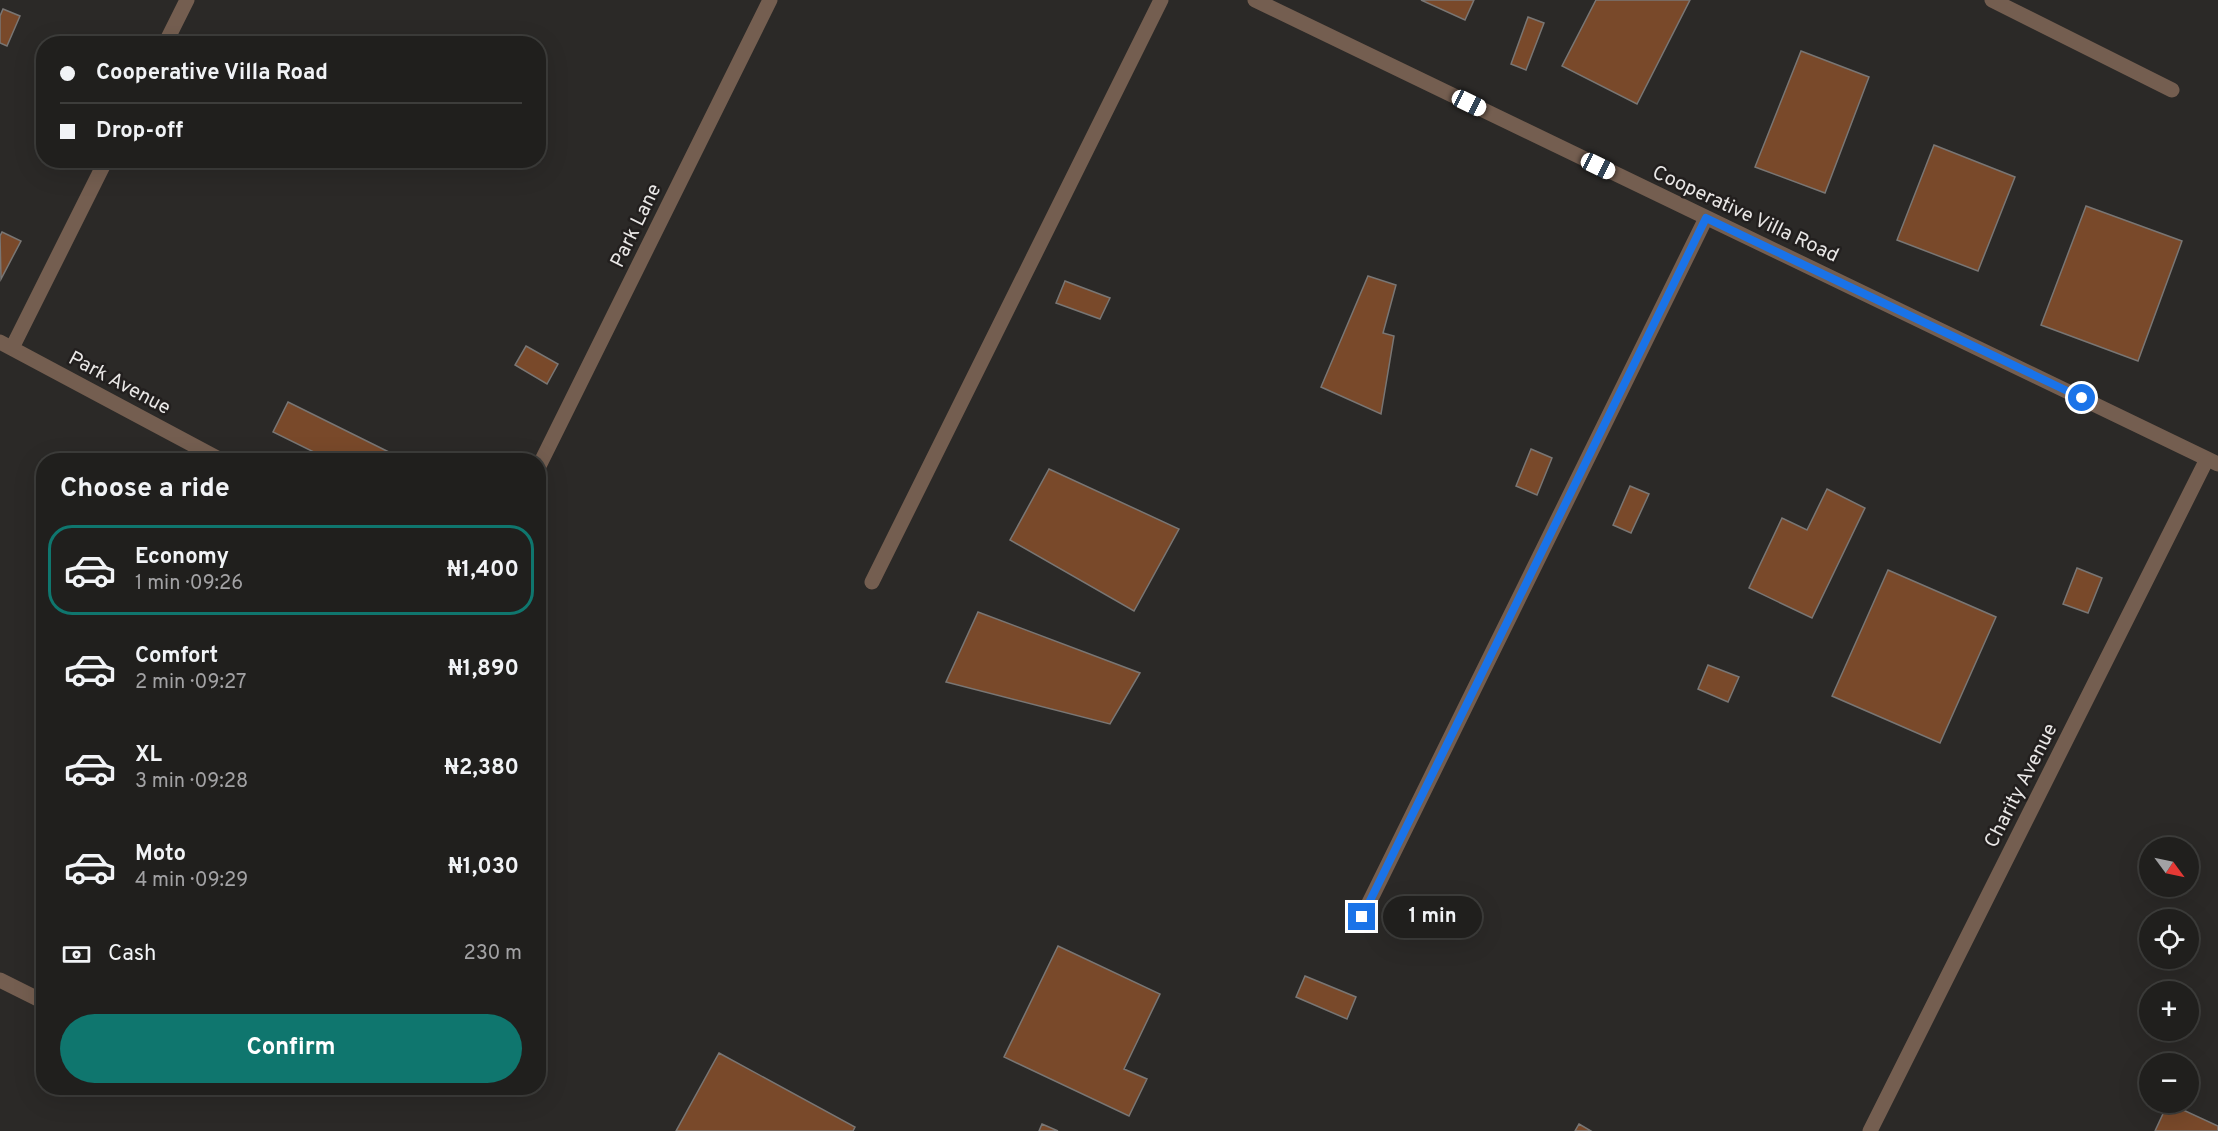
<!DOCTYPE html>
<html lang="en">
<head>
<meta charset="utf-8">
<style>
	body { margin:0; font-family:Overpass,sans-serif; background:#2d2c2a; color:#f1f3f6; height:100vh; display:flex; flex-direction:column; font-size:22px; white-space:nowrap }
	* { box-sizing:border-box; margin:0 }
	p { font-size:20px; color:#a2a2a4 }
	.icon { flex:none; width:33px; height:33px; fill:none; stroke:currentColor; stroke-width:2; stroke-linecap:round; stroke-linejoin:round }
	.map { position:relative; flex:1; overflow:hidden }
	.drawer { position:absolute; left:36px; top:453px; width:510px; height:642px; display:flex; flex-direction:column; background:#201f1d; border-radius:24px; box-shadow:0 6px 24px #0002,0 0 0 2px #3d3d3b }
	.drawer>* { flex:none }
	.hud { position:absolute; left:36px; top:36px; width:510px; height:132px; border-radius:24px; box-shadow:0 6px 24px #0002,0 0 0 2px #3d3d3b; display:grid; align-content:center; height:132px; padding:0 24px; background:#201f1d }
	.needle { width:39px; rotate:123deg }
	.buttons { position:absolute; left:2139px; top:837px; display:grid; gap:12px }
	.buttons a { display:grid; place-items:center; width:60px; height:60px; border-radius:50%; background:#201f1d; box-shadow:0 6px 24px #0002,0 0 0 2px #3d3d3b; font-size:30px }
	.end { position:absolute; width:27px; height:27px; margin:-14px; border:8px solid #1a73e8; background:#fff; box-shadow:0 0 0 3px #fff }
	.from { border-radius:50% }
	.bubble { position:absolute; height:42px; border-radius:21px; background:#201f1d; box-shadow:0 6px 24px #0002,0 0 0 2px #3d3d3b; font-size:20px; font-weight:700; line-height:42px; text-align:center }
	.car { position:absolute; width:18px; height:36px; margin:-18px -9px; border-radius:8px; box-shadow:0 0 4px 2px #0007; background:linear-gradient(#fff 24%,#345 0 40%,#fff 0 76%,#345 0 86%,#fff 0) }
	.hud b { display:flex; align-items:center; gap:21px; height:57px; font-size:22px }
	.hud b+b { border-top:2px solid #3d3d3b }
	.hud i { width:15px; height:15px; background:#f1f3f6 }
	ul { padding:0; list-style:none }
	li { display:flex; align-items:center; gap:18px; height:90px; margin:0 12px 9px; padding:0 12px; border:3px solid transparent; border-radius:24px }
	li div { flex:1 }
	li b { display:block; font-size:22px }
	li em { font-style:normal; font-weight:700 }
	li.current { border-color:#0f766e }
	li>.icon { width:54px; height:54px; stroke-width:1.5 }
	h2 { padding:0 24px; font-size:27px; line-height:72px }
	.pay { display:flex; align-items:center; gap:15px; height:66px; padding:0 24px; font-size:22px }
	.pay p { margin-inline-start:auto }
	.primary-button { display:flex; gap:12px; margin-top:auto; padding:12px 24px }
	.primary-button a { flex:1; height:69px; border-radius:36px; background:#0f766e; color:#fff; font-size:24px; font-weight:700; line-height:69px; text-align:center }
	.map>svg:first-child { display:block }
</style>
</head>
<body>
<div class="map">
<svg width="2218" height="1131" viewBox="0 0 2218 1131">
	<rect width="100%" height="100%" fill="#2b2927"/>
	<path fill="#79492a" stroke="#797674" stroke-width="1.5" d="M1421 0H1474L1465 20Z
		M1596 0H1690L1637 104 1562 66Z
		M3 9 20 16 7 46 0 43V16Z
		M1528 17 1544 23 1526 70 1511 64Z
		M1801 51 1869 77 1825 193 1755 167Z
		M1934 145 2015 177 1978 271 1897 240Z
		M2086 206 2182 241 2138 361 2041 325Z
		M2 232 21 241 1 279 0 236Z
		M1368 276 1396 285 1383 333 1394 336 1381 414 1321 387Z
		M1065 281 1110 298 1100 319 1056 303Z
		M526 346 558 364 547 384 515 365Z
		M288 402 405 460H330L273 432Z
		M1531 449 1552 458 1537 495 1516 486Z
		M1049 469 1179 529 1134 611 1010 540Z
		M1630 486 1649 494 1631 533 1613 525Z
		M1827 489 1865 508 1812 618 1749 588 1782 518 1807 530Z
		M2077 568 2102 578 2088 613 2063 604Z
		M1888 570 1996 617 1940 743 1832 696Z
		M978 612 1140 673 1110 724 946 682Z
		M1708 665 1739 677 1728 702 1698 689Z
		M1058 946 1160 994 1124 1069 1147 1079 1129 1116 1004 1057Z
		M1305 976 1356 997 1347 1019 1296 997Z
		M719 1053 855 1127 853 1131H676Z
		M2168 1103 2218 1126V1131H2155Z
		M1042 1124 1058 1131H1039Z
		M1579 1124 1591 1131H1575Z"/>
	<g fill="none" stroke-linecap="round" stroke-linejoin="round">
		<path stroke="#745e50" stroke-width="15" d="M1255 0 2218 464
			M1992 0 2172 90
			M165 44 187 0
			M0 342 221 460
			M12 348 106 160
			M538 468 770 0
			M872 582 1161 0
			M1362 917 1706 218
			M0 980 38 999
			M1870 1131 2207 459"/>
	</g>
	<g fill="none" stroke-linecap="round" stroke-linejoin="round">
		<path stroke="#1a73e8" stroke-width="8" d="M1362 917 1706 218 2082 398"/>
	</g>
	<g text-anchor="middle" stroke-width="5" stroke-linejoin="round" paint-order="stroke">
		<g font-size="20" fill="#e9e7e6" stroke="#221f1e">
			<text transform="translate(1746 213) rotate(25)" y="7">Cooperative Villa Road</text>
			<text transform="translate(635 225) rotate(-64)" y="7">Park Lane</text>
			<text transform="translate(120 382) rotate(28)" y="7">Park Avenue</text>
			<text transform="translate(2020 785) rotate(-63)" y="7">Charity Avenue</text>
		</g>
	</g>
</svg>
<div class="buttons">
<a><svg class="needle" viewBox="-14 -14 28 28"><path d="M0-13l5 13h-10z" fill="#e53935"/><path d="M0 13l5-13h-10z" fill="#a2a2a4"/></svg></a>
<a><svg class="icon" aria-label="locate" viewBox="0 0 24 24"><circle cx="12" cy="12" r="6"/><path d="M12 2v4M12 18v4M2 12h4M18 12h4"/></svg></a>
<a>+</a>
<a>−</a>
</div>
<i class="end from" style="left:2082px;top:398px"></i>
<i class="end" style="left:1362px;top:917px"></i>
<div class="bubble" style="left:1383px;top:896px;width:99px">1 min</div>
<i class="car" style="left:1469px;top:103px;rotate:116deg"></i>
<i class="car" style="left:1598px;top:166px;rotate:116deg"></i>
<div class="hud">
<b><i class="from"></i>Cooperative Villa Road</b>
<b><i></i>Drop-off</b>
</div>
<section class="drawer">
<h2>Choose a ride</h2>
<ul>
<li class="current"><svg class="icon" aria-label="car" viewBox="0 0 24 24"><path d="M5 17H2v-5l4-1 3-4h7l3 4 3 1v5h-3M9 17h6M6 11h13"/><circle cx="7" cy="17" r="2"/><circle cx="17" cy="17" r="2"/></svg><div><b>Economy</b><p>1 min · 09:26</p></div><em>₦1,400</em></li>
<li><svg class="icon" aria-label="car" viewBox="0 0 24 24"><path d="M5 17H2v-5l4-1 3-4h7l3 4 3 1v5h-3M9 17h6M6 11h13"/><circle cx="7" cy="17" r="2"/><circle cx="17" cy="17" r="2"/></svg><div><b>Comfort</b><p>2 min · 09:27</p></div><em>₦1,890</em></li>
<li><svg class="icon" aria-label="car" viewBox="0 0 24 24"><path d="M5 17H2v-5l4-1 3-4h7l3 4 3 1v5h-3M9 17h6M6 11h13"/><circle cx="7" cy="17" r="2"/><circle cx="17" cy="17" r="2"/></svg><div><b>XL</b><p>3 min · 09:28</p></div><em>₦2,380</em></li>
<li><svg class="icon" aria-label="car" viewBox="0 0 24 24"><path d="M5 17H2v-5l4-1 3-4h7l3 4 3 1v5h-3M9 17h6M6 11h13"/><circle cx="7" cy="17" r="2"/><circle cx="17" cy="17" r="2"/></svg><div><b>Moto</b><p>4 min · 09:29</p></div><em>₦1,030</em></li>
</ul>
<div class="pay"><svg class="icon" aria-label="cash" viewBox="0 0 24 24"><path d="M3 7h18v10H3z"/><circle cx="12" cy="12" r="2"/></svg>Cash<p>230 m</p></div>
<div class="primary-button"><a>Confirm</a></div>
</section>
</div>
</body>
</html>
